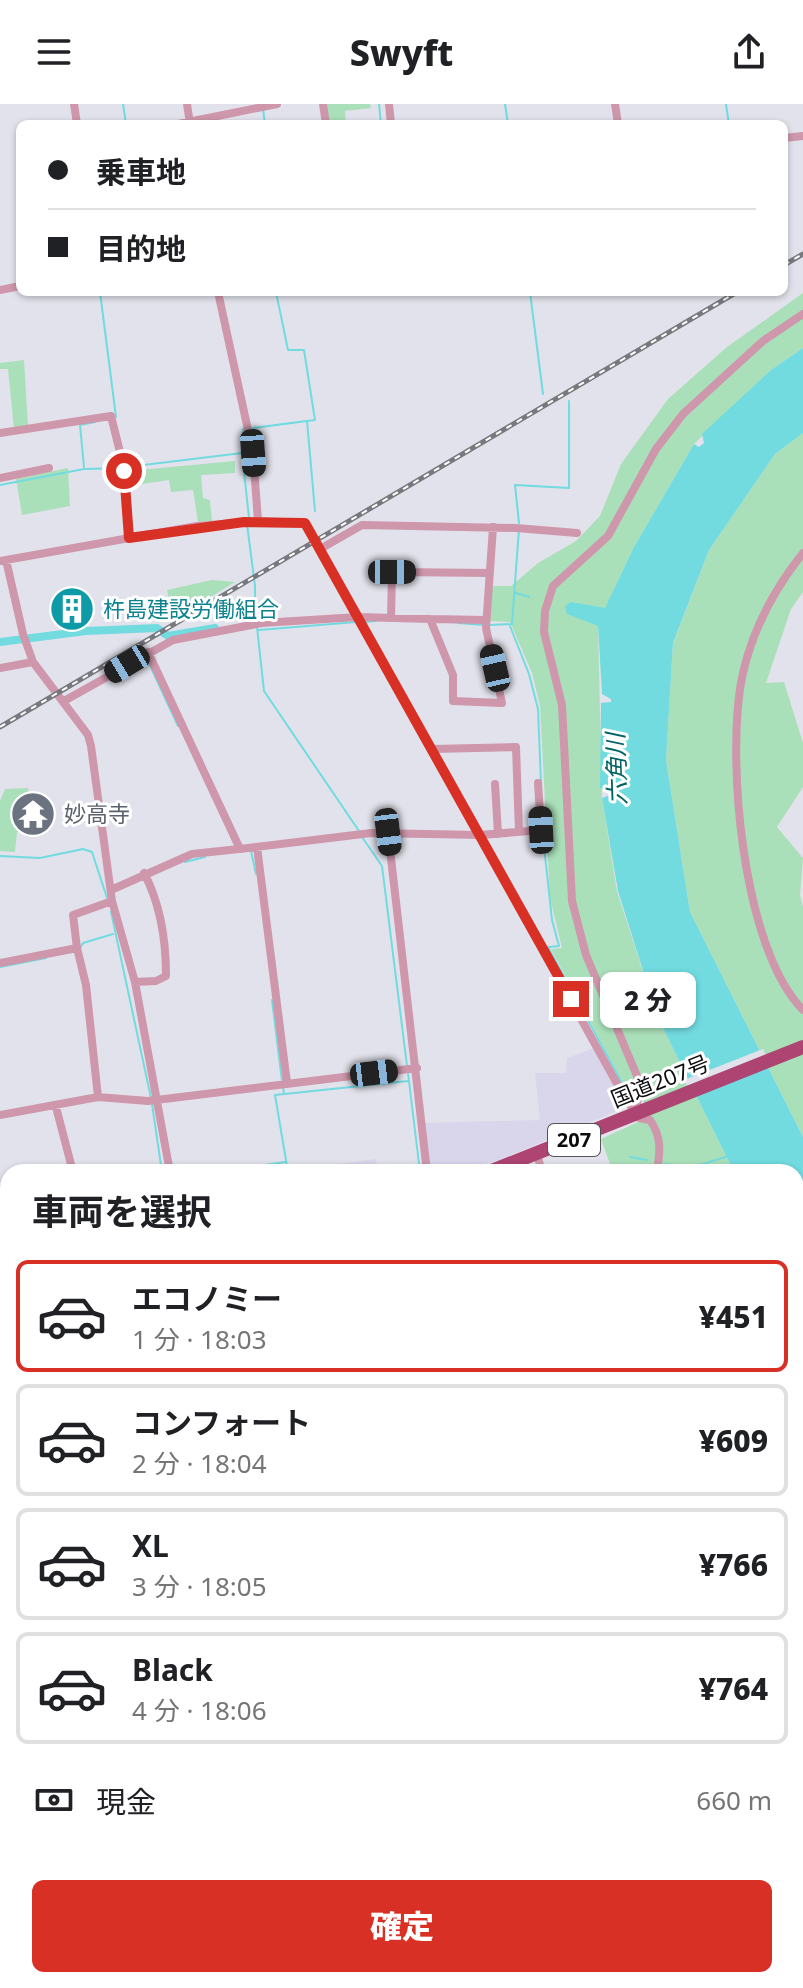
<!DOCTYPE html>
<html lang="ja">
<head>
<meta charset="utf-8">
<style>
	body { margin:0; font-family:"Noto Sans","Noto Sans JP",sans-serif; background:#f6f6f6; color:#202124; height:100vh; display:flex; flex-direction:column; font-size:30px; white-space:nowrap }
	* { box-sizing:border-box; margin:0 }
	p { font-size:26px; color:#757577 }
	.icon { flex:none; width:44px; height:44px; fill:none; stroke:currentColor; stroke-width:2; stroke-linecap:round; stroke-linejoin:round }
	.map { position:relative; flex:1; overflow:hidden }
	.drawer { position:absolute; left:0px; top:1060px; width:804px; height:824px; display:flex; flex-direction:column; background:#fff; border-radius:24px 24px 0 0; box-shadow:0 2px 6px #0004 }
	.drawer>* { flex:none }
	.hud { position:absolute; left:16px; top:16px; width:772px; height:176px; border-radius:12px; box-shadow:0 2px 6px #0004; display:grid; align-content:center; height:176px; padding:0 32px; background:#fff }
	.end { position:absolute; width:36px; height:36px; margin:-18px; border:10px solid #d93025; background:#fff; box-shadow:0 0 0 4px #fff }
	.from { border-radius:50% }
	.bubble { position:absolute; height:56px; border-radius:12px; background:#fff; box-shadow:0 2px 6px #0004; font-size:26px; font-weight:800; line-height:56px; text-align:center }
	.car { position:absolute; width:24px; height:48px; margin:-24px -12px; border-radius:10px; box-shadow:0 0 6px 2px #0007; background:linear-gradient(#222 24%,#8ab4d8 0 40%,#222 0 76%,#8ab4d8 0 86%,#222 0) }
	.hud b { display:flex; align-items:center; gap:28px; height:76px; font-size:30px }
	.hud b+b { border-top:2px solid #e0e0e0 }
	.hud i { width:20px; height:20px; background:#202124 }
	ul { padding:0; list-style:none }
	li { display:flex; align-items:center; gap:24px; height:112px; margin:0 16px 12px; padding:0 16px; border:4px solid #e0e0e0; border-radius:12px }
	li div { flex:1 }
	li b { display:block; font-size:30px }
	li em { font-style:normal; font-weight:800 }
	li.selected { border-color:#d93025 }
	li>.icon { width:72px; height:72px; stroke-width:1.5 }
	h2 { padding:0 32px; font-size:36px; line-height:96px }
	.pay { display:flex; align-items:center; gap:20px; height:88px; padding:0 32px; font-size:30px }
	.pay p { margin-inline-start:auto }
	.primary-button { display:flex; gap:16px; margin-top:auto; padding:16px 32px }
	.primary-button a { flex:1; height:92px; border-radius:12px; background:#d93025; color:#fff; font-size:32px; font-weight:800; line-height:92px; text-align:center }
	header { display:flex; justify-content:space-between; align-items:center; height:104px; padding:0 32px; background:#fff; font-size:36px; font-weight:800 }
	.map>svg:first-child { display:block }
</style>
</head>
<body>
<header><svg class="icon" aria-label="menu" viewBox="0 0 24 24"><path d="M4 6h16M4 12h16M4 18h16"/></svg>Swyft<svg class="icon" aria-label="share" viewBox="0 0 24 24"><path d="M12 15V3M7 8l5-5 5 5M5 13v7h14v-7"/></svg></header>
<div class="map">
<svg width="803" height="1884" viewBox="0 0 803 1884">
	<rect width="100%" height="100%" fill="#e2e2ec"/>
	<path fill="#d9d6ec" d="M594 944 622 997V1005L498 1056 453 1068H423L418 1019 540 1016 535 969H566L567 954Z
		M376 1055 378 1068 292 1066Z"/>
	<path fill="#aae0b9" d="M327 0H370L371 4 345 7 346 20H329Z
		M803 189V244L771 266 694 340 634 443 605 505 571 498 567 509 598 521 602 694 617 787 656 908 654 914 661 920 734 1068H613L601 1035 647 1014 643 994 627 986 551 845 562 844 550 794 540 602 532 569 510 518 490 517 492 482H511L538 459 576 437 600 412 621 360 668 295 727 243Z
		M24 256 28 322 14 325 8 265H0V259Z
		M803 329V488L791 505 766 579 784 578 803 639V683L777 723 803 754 800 791 803 803V1033L690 808 666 656 673 540 709 446 775 350Z
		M235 357V369L201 371 203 394 210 396 212 417 198 418 193 386 171 388 169 376 128 382V367Z
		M68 364 70 402 22 411 16 375Z
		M212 476 235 478 173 516 167 486Z
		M28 684 30 702H36L40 725 17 728 15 748 0 747V697L5 685Z
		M796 1161 803 1171V1646L796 1511Z"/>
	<path fill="#71dbe0" d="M803 244V329L775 350 709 446 673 539 666 656 690 808 803 1033V1171L796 1161V1068H734L661 920 673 915V909L656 908 618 787 602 694 610 691 609 686 600 684 601 599 611 598V595L602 590 598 522 567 510 565 502 571 498 605 504 634 443 694 340 699 343 704 339 702 330 771 266Z"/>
	<path fill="#e2e2ec" d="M763 945 771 962 693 993 684 976Z"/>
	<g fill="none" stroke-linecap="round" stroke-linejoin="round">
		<path stroke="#71dbe0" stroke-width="2" d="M123 0 126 20
			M379 0 381 20
			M505 0 508 20
			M726 0 729 20
			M263 5 265 20
			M100 188 116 313
			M276 188 288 246H304L315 316 307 317 315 407
			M530 188 543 290
			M253 324 307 317
			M243 348 247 344 243 325
			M84 363 80 321 95 318
			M127 363 242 349 249 414
			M0 381 84 365 121 364
			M519 419 515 381 569 384V297
			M247 420 255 482V517
			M516 489 529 493
			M362 518 376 517
			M458 519 484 521
			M490 521 512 520 519 425
			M510 522 529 570 538 605 541 678
			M257 523 264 587 359 727
			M259 526 356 518
			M147 555 178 622
			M362 733 382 762 407 962
			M543 733 552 816 559 842 548 843 626 986
			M251 747 256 770
			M0 752 40 754 83 745 92 748 107 794
			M185 758 205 753
			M111 808 151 994
			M79 846 83 839 113 830
			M0 863 46 854
			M272 896 282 977
			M408 969 420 1068
			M283 983 284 990
			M152 1000 162 1068
			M630 1053 647 1056
			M665 1060 690 1064 729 1052
			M215 1068 285 1058
			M288 1068 275 991 408 977
			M0 1255 4 1254 8 1268
			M0 1613 8 1611
			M189 1876 191 1884
			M436 1876 437 1884
			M681 1876 683 1884
			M701 1884 725 1876"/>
		<path stroke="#71dbe0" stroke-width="8" d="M0 538 86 527 157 524 168 532 215 524"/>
		<path stroke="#ce97ab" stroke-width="8" d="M74 0 77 20
			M187 0 190 20
			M323 0 326 20
			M389 0 391 20
			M615 0 618 20
			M178 20 277 0
			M784 34 803 32
			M0 186 20 182
			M218 188 253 349 258 417
			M0 329 111 312 123 360 129 434
			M0 374 49 364
			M320 445 362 421 516 424 577 429
			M803 449C775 484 753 525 743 569 725 649 742 845 803 906
			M6 456 23 530 33 558 88 631 91 642 112 797 135 878 170 1068
			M0 457 197 422 258 417 305 419 625 994 639 1014 650 1016C662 1033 660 1048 657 1068
			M391 514 392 468 490 469
			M430 515 486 516
			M148 548 240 745 371 729 480 731 543 726
			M0 564 33 558
			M64 597 173 536 262 519 358 513 430 515 453 571V597L502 599 486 524 493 423
			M432 645 516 643 519 728
			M538 679 541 726
			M495 680 498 730
			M388 728 427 1068
			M257 743 287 979
			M111 786 192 750 239 745
			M77 844 73 811 112 797
			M0 859 77 844 86 881 98 993
			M135 878 156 877 166 872C166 836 161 801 144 769
			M56 1003 73 1068
			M636 1008 640 979 586 851 572 797 562 601 544 528 545 507 553 482 608 432 656 345 683 310 763 237 803 210
			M0 1011 98 993 148 997 417 964
			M537 1050 542 1068
			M0 1200 8 1226
			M796 1318 803 1341
			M0 1604 8 1602
			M0 1669 8 1694
			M68 1876 71 1884
			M312 1876 313 1884
			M575 1876 577 1884
			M764 1876 766 1884
			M722 1884 747 1876"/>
		<path stroke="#ae4472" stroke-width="14" d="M489 1068 803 943
			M0 1209 8 1207"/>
		<g stroke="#78787f" stroke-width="5">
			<path id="rail" d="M784 161 803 150
				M0 623 737 188"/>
		</g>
		<use href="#rail" stroke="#fff" stroke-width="2" stroke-dasharray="6" stroke-linecap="butt"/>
	</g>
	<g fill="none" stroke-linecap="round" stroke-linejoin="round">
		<path stroke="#d93025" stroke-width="10" d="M124 367 129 434 244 418 305 419 571 895"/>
	</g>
	<defs>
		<g id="building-disc" transform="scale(2.3)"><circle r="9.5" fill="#0f9aa8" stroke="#fff"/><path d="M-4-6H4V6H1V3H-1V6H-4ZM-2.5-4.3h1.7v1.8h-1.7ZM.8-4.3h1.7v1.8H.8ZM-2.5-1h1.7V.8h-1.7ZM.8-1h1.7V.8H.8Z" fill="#fff"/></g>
		<g id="temple-disc" transform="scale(2.3)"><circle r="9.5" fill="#6b7280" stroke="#fff"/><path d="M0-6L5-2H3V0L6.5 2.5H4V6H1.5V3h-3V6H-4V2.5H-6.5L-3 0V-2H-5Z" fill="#fff"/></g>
	</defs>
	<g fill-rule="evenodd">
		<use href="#building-disc" x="72" y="505"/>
		<use href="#temple-disc" x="33" y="710"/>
	</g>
	<g text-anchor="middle" stroke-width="6" stroke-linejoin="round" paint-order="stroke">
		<rect fill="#fff" stroke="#555557" stroke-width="2" x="548" y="1020" width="52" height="32" rx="6"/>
		<g font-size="20" font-weight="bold" fill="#0c0c0f">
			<text x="574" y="1043">207</text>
		</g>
		<g font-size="22" fill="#0d838f" stroke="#fff" text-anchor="start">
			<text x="103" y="513">杵島建設労働組合</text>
		</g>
		<g font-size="22" fill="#5b616d" stroke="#fff" text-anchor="start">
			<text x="64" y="718">妙高寺</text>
		</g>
		<g font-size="22" fill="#0c0c0f" stroke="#fff">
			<text transform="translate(660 977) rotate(-22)" y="8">国道207号</text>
		</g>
		<g font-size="24" font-style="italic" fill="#006367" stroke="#fff">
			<text transform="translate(617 665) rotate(-92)" y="8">六角川</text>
		</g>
	</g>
</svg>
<i class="end from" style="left:124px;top:367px"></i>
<i class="end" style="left:571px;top:895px"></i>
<div class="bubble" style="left:600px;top:868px;width:96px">2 分</div>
<i class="car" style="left:253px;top:349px;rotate:176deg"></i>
<i class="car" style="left:392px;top:468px;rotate:90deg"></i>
<i class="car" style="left:127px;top:560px;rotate:239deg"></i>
<i class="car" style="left:495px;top:564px;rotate:347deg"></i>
<i class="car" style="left:541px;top:726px;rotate:357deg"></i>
<i class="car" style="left:388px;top:728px;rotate:173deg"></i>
<i class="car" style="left:374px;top:969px;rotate:83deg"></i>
<div class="hud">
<b><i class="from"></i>乗車地</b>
<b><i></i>目的地</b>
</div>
<section class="drawer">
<h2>車両を選択</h2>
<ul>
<li class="selected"><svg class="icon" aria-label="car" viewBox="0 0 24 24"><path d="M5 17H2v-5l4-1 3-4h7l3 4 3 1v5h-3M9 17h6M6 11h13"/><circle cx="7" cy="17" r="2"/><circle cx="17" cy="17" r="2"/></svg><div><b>エコノミー</b><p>1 分 · 18:03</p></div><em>¥451</em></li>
<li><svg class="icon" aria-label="car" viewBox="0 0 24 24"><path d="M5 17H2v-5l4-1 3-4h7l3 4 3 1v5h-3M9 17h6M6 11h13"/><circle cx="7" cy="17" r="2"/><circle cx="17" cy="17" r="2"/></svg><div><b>コンフォート</b><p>2 分 · 18:04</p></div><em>¥609</em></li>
<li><svg class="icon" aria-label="car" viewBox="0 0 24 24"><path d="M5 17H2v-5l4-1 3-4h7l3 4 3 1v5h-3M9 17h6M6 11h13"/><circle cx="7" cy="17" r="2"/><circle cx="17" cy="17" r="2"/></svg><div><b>XL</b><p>3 分 · 18:05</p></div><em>¥766</em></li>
<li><svg class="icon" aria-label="car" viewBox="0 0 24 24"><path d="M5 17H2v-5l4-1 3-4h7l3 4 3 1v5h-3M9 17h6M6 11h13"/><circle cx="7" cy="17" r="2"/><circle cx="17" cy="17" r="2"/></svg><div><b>Black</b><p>4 分 · 18:06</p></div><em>¥764</em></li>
</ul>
<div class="pay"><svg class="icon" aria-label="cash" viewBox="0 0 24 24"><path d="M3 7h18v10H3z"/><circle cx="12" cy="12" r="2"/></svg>現金<p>660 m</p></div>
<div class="primary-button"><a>確定</a></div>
</section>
</div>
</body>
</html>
